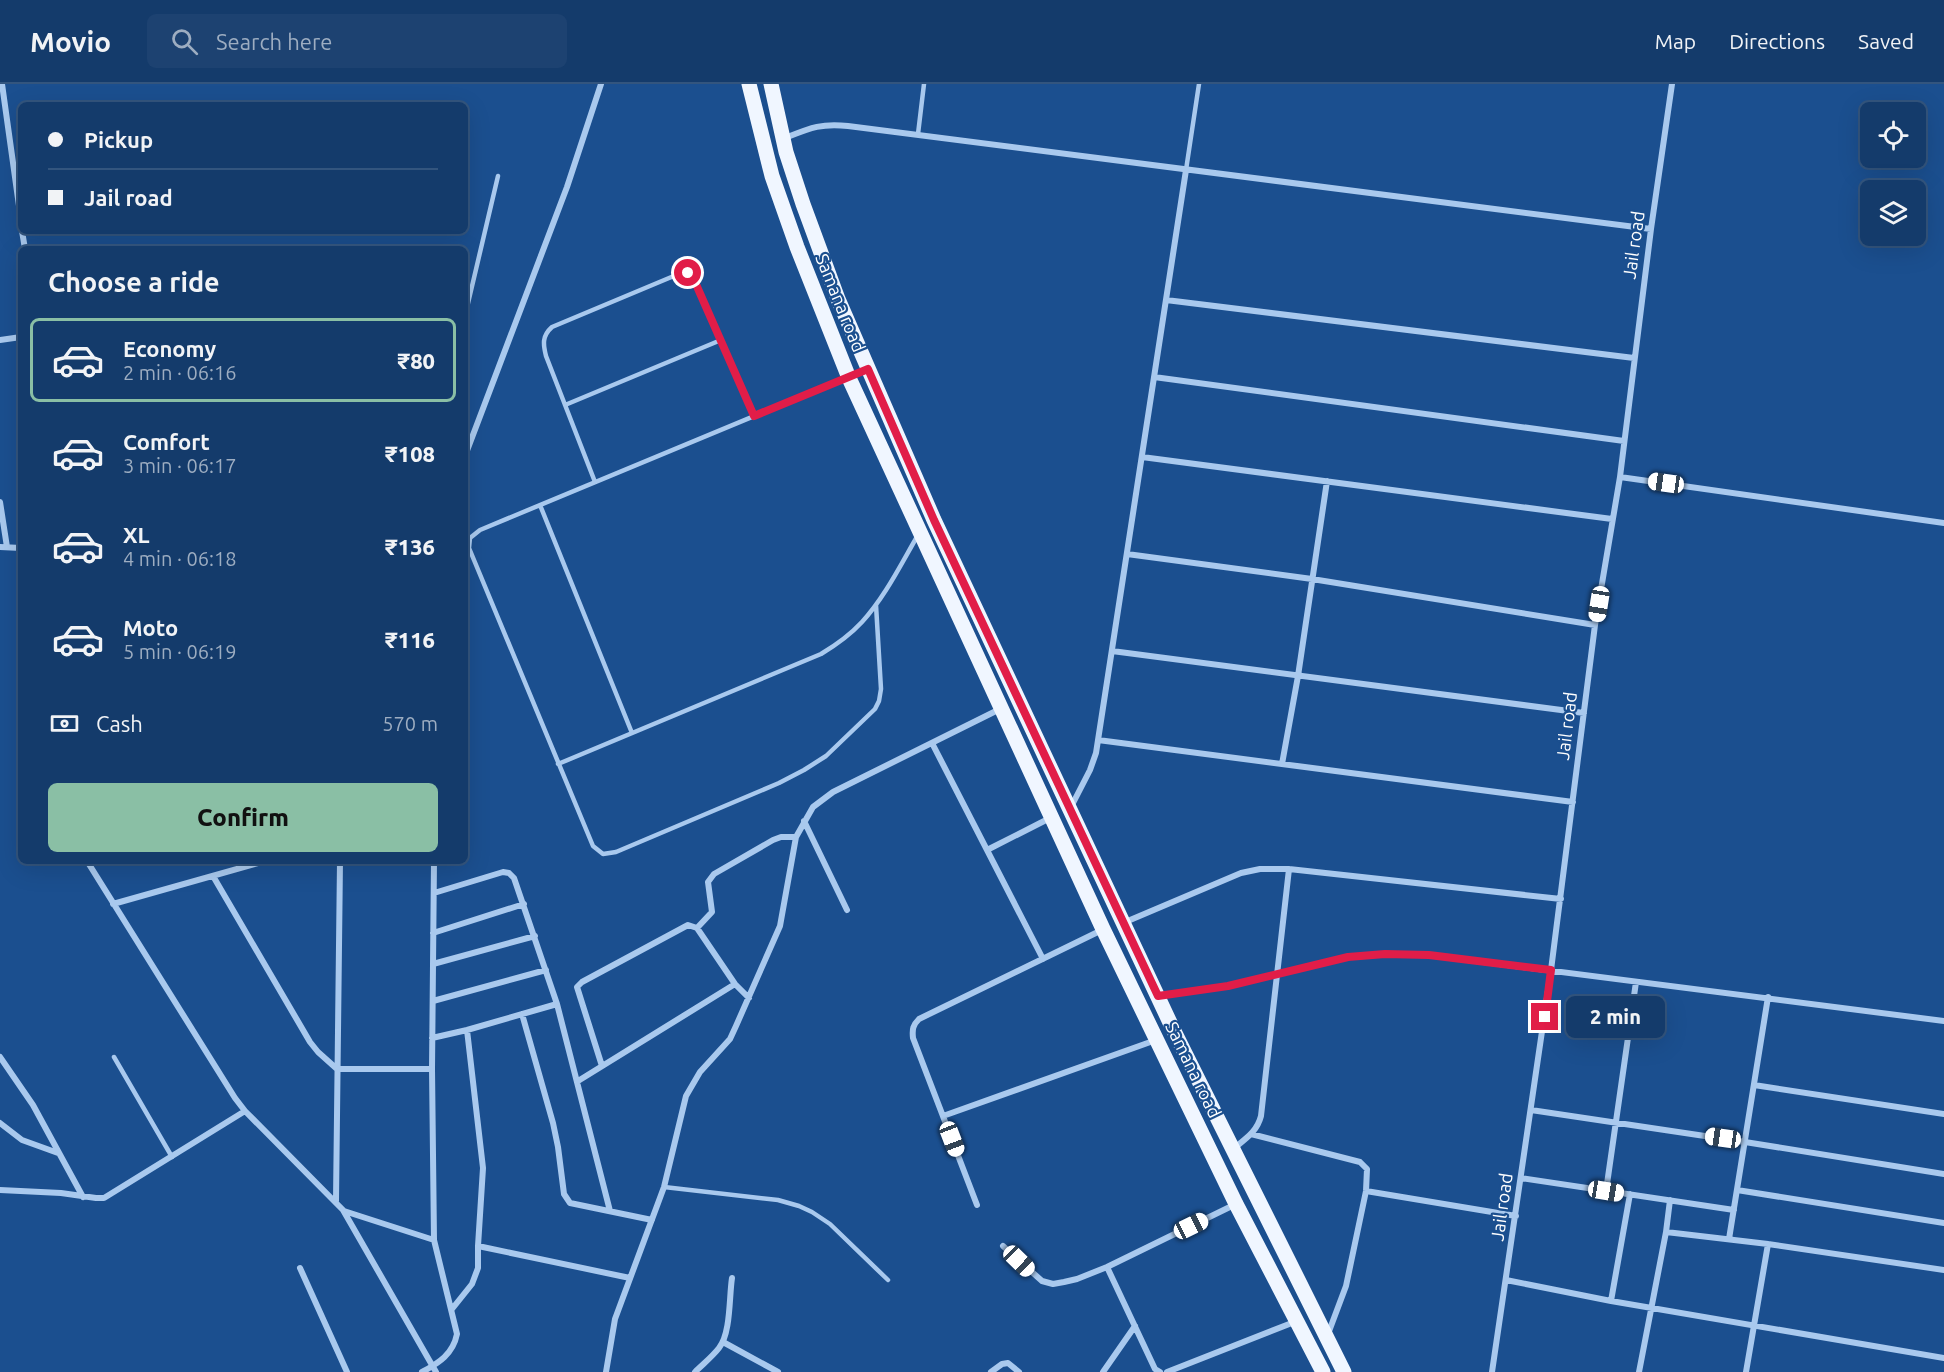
<!DOCTYPE html>
<html lang="en">
<head>
<meta charset="utf-8">
<style>
	body { margin:0; font-family:Ubuntu,sans-serif; background:#1d4271; color:#f1f3f6; height:100vh; display:flex; flex-direction:column; font-size:22px; white-space:nowrap }
	* { box-sizing:border-box; margin:0 }
	p { font-size:20px; color:#9dadc1 }
	.icon { flex:none; width:33px; height:33px; fill:none; stroke:currentColor; stroke-width:2; stroke-linecap:round; stroke-linejoin:round }
	.map { position:relative; flex:1; overflow:hidden }
	.panel { position:absolute; left:18px; top:162px; width:450px; height:618px; display:flex; flex-direction:column; background:#143b6b; border-radius:9px; box-shadow:0 6px 24px #0002,0 0 0 2px #33557e }
	.panel>* { flex:none }
	.banner { position:absolute; left:18px; top:18px; width:450px; height:132px; border-radius:9px; box-shadow:0 6px 24px #0002,0 0 0 2px #33557e; display:grid; align-content:center; height:132px; padding:0 30px; background:#143b6b }
	.tools { position:absolute; left:1860px; top:18px; display:grid; gap:12px }
	.tools a { display:grid; place-items:center; width:66px; height:66px; border-radius:9px; background:#143b6b; box-shadow:0 6px 24px #0002,0 0 0 2px #33557e; font-size:30px }
	.end { position:absolute; width:27px; height:27px; margin:-14px; border:8px solid #e11d48; background:#fff; box-shadow:0 0 0 3px #fff }
	.from { border-radius:50% }
	.bubble { position:absolute; height:42px; border-radius:9px; background:#143b6b; box-shadow:0 6px 24px #0002,0 0 0 2px #33557e; font-size:20px; font-weight:800; line-height:42px; text-align:center }
	.car { position:absolute; width:18px; height:36px; margin:-18px -9px; border-radius:8px; box-shadow:0 0 4px 2px #0007; background:linear-gradient(#fff 24%,#345 0 40%,#fff 0 76%,#345 0 86%,#fff 0) }
	.banner b { display:flex; align-items:center; gap:21px; height:57px; font-size:22px }
	.banner b+b { border-top:2px solid #33557e }
	.banner i { width:15px; height:15px; background:#f1f3f6 }
	ul { padding:0; list-style:none }
	li { display:flex; align-items:center; gap:18px; height:84px; margin:0 12px 9px; padding:0 18px; border:3px solid transparent; border-radius:9px }
	li div { flex:1 }
	li b { display:block; font-size:22px }
	li em { font-style:normal; font-weight:800 }
	li.on { border-color:#8abfa5 }
	li>.icon { width:54px; height:54px; stroke-width:1.5 }
	h2 { padding:0 30px; font-size:27px; line-height:72px }
	.pay { display:flex; align-items:center; gap:15px; height:66px; padding:0 30px; font-size:22px }
	.pay p { margin-inline-start:auto }
	.button { display:flex; gap:12px; margin-top:auto; padding:12px 30px }
	.button a { flex:1; height:69px; border-radius:9px; background:#8abfa5; color:#111; font-size:24px; font-weight:800; line-height:69px; text-align:center }
	header { display:flex; align-items:center; gap:36px; box-sizing:border-box; height:84px; padding:0 30px; background:#143b6b; border-bottom:2px solid #33557e }
	header strong { font-size:28px }
	nav { display:flex; gap:33px; margin-inline-start:auto; font-size:21px }
	.search { width:420px; height:54px; background:#1d4271; display:flex; align-items:center; gap:15px; box-sizing:border-box; padding:0 21px; border-radius:9px; color:#9dadc1; font-size:22px }
	.map>svg:first-child { display:block }
</style>
</head>
<body>
<header>
<strong>Movio</strong>
<div class="search"><svg class="icon" aria-label="search" viewBox="0 0 24 24"><circle cx="10" cy="10" r="6"/><path d="M15 15l6 6"/></svg>Search here</div>
<nav><a>Map</a><a>Directions</a><a>Saved</a></nav>
</header>
<div class="map">
<svg width="1944" height="1288" viewBox="0 0 1944 1288">
	<rect width="100%" height="100%" fill="#1b4f8f"/>
	<g fill="none" stroke-linecap="round" stroke-linejoin="round">
		<path stroke="#a9c9ee" stroke-width="4.5" d="M918 50 924 0
			M1186 86 1199 0
			M465 232 498 92
			M865 286 480 446 470 454 469 464 593 762 603 770 616 768 779 699 804 686 826 672 875 625 879 617 881 605 876 521
			M565 321 721 256
			M595 398 546 272C543 260 542 252 552 243L681 189H688L695 198 755 332
			M540 421 632 649
			M558 680 821 570C836 561 850 551 862 538 885 513 901 480 918 451
			M114 973 172 1073
			M664 1103 778 1116 799 1122 812 1128 830 1140 888 1196"/>
		<path stroke="#a9c9ee" stroke-width="6" d="M2 0 21 136
			M785 54C810 44 821 39 848 42L1651 145
			M22 147 25 165
			M1166 216 1634 274
			M0 256 21 253
			M1154 293 1624 357
			M465 372 567 103 601 0
			M1142 373 1612 435
			M1620 393 1944 439
			M0 418 7 463
			M0 463 21 464
			M1127 470 1312 495 1595 541
			M1112 567 1584 629
			M1098 656 1573 718
			M932 659 1043 875
			M1282 680 1298 592 1327 397
			M1071 723 1090 686 1096 669 1186 86
			M804 737 847 826
			M987 766 1050 734
			M87 777 235 1014 245 1027 343 1126 436 1288
			M213 792 310 958 318 968 337 985H432
			M434 809 503 788 509 789 514 794 557 920 610 1127
			M113 820 265 777
			M1123 839 1241 789 1260 785H1289L1561 815
			M697 844 712 828 708 798 714 790 773 756 781 753H796
			M433 849 524 820
			M433 880 535 852
			M1158 912 1228 902 1348 873 1385 870 1429 871 1944 937
			M433 917 546 886
			M522 930 553 1039 558 1063 564 1110 570 1119 652 1136
			M432 954 467 946 557 920
			M0 973 33 1021 83 1113
			M602 982 577 903 582 898 688 841 697 844 735 900 749 914
			M578 997 735 900
			M1754 1001 1944 1030
			M1531 1026 1745 1058 1944 1090
			M943 1032 1156 956
			M0 1039 22 1056 58 1069
			M1251 1050 1360 1078 1367 1085 1366 1107 1346 1202 1328 1250
			M1233 1065C1245 1055 1257 1048 1261 1032L1289 785
			M1521 1094 1734 1126
			M0 1106 61 1109 96 1114H104L245 1027
			M1737 1106 1944 1139
			M1366 1107 1516 1132
			M1606 1107 1636 898
			M336 1117 340 777
			M977 1121 913 954C912 945 913 941 919 935L1102 846
			M344 1127 434 1156
			M1666 1148 1768 1160 1944 1186
			M1729 1155 1768 913
			M478 1162 630 1194
			M1003 1162 1042 1197 1053 1200 1064 1198 1077 1195 1107 1183 1236 1120
			M1107 1183 1155 1285 1160 1288
			M300 1184 347 1288
			M1506 1196 1611 1217 1944 1274
			M1611 1217 1630 1110
			M452 1225 472 1200 478 1184V1162L483 1084 467 946
			M723 1258 778 1288
			M422 1288C439 1279 453 1270 457 1250L434 1156 432 985 434 777
			M606 1288 615 1235 664 1103 686 1012 700 988 730 955 736 942 780 842 796 753 813 723 833 708 1000 625
			M695 1288C703 1280 712 1273 719 1264 731 1249 729 1213 732 1194
			M991 1288 1002 1280 1008 1279 1019 1288
			M1103 1288 1135 1242
			M1167 1288 1297 1237
			M1492 1288 1551 886 1595 541 1620 393 1651 145 1672 0
			M1639 1288 1666 1148 1670 1116
			M1746 1288 1768 1160"/>
		<path stroke="#f0f6ff" stroke-width="15" d="M749 0 772 92 797 163 849 294 1103 845 1236 1120 1323 1288
			M771 0 786 68 803 120 838 215 934 436 1173 945 1344 1288"/>
	</g>
	<g fill="none" stroke-linecap="round" stroke-linejoin="round">
		<path stroke="#e11d48" stroke-width="8" d="M688 189 695 198 754 332 868 285 934 436 1158 912 1228 902 1348 873 1385 870 1429 871 1551 886 1545 933"/>
	</g>
	<g text-anchor="middle" stroke-width="4.5" stroke-linejoin="round" paint-order="stroke">
		<g font-size="18" fill="#fff" stroke="#1b4f8f">
			<text transform="translate(1634 161) rotate(-82)" y="6">Jail road</text>
			<text transform="translate(840 219) rotate(68)" y="6">Samana road</text>
			<text transform="translate(1567 642) rotate(-83)" y="6">Jail road</text>
			<text transform="translate(1193 986) rotate(64)" y="6">Samana road</text>
			<text transform="translate(1502 1123) rotate(-82)" y="6">Jail road</text>
		</g>
	</g>
</svg>
<div class="tools">
<a><svg class="icon" aria-label="locate" viewBox="0 0 24 24"><circle cx="12" cy="12" r="6"/><path d="M12 2v4M12 18v4M2 12h4M18 12h4"/></svg></a>
<a><svg class="icon" aria-label="layers" viewBox="0 0 24 24"><path d="M12 4l9 5-9 5-9-5zM3 14l9 5 9-5"/></svg></a>
</div>
<i class="end from" style="left:688px;top:189px"></i>
<i class="end" style="left:1545px;top:933px"></i>
<div class="bubble" style="left:1566px;top:912px;width:99px">2 min</div>
<i class="car" style="left:1666px;top:399px;rotate:278deg"></i>
<i class="car" style="left:1599px;top:520px;rotate:189deg"></i>
<i class="car" style="left:1723px;top:1054px;rotate:278deg"></i>
<i class="car" style="left:952px;top:1055px;rotate:159deg"></i>
<i class="car" style="left:1606px;top:1107px;rotate:99deg"></i>
<i class="car" style="left:1191px;top:1142px;rotate:64deg"></i>
<i class="car" style="left:1019px;top:1177px;rotate:134deg"></i>
<div class="banner">
<b><i class="from"></i>Pickup</b>
<b><i></i>Jail road</b>
</div>
<section class="panel">
<h2>Choose a ride</h2>
<ul>
<li class="on"><svg class="icon" aria-label="car" viewBox="0 0 24 24"><path d="M5 17H2v-5l4-1 3-4h7l3 4 3 1v5h-3M9 17h6M6 11h13"/><circle cx="7" cy="17" r="2"/><circle cx="17" cy="17" r="2"/></svg><div><b>Economy</b><p>2 min · 06:16</p></div><em>₹80</em></li>
<li><svg class="icon" aria-label="car" viewBox="0 0 24 24"><path d="M5 17H2v-5l4-1 3-4h7l3 4 3 1v5h-3M9 17h6M6 11h13"/><circle cx="7" cy="17" r="2"/><circle cx="17" cy="17" r="2"/></svg><div><b>Comfort</b><p>3 min · 06:17</p></div><em>₹108</em></li>
<li><svg class="icon" aria-label="car" viewBox="0 0 24 24"><path d="M5 17H2v-5l4-1 3-4h7l3 4 3 1v5h-3M9 17h6M6 11h13"/><circle cx="7" cy="17" r="2"/><circle cx="17" cy="17" r="2"/></svg><div><b>XL</b><p>4 min · 06:18</p></div><em>₹136</em></li>
<li><svg class="icon" aria-label="car" viewBox="0 0 24 24"><path d="M5 17H2v-5l4-1 3-4h7l3 4 3 1v5h-3M9 17h6M6 11h13"/><circle cx="7" cy="17" r="2"/><circle cx="17" cy="17" r="2"/></svg><div><b>Moto</b><p>5 min · 06:19</p></div><em>₹116</em></li>
</ul>
<div class="pay"><svg class="icon" aria-label="cash" viewBox="0 0 24 24"><path d="M3 7h18v10H3z"/><circle cx="12" cy="12" r="2"/></svg>Cash<p>570 m</p></div>
<div class="button"><a>Confirm</a></div>
</section>
</div>
</body>
</html>
